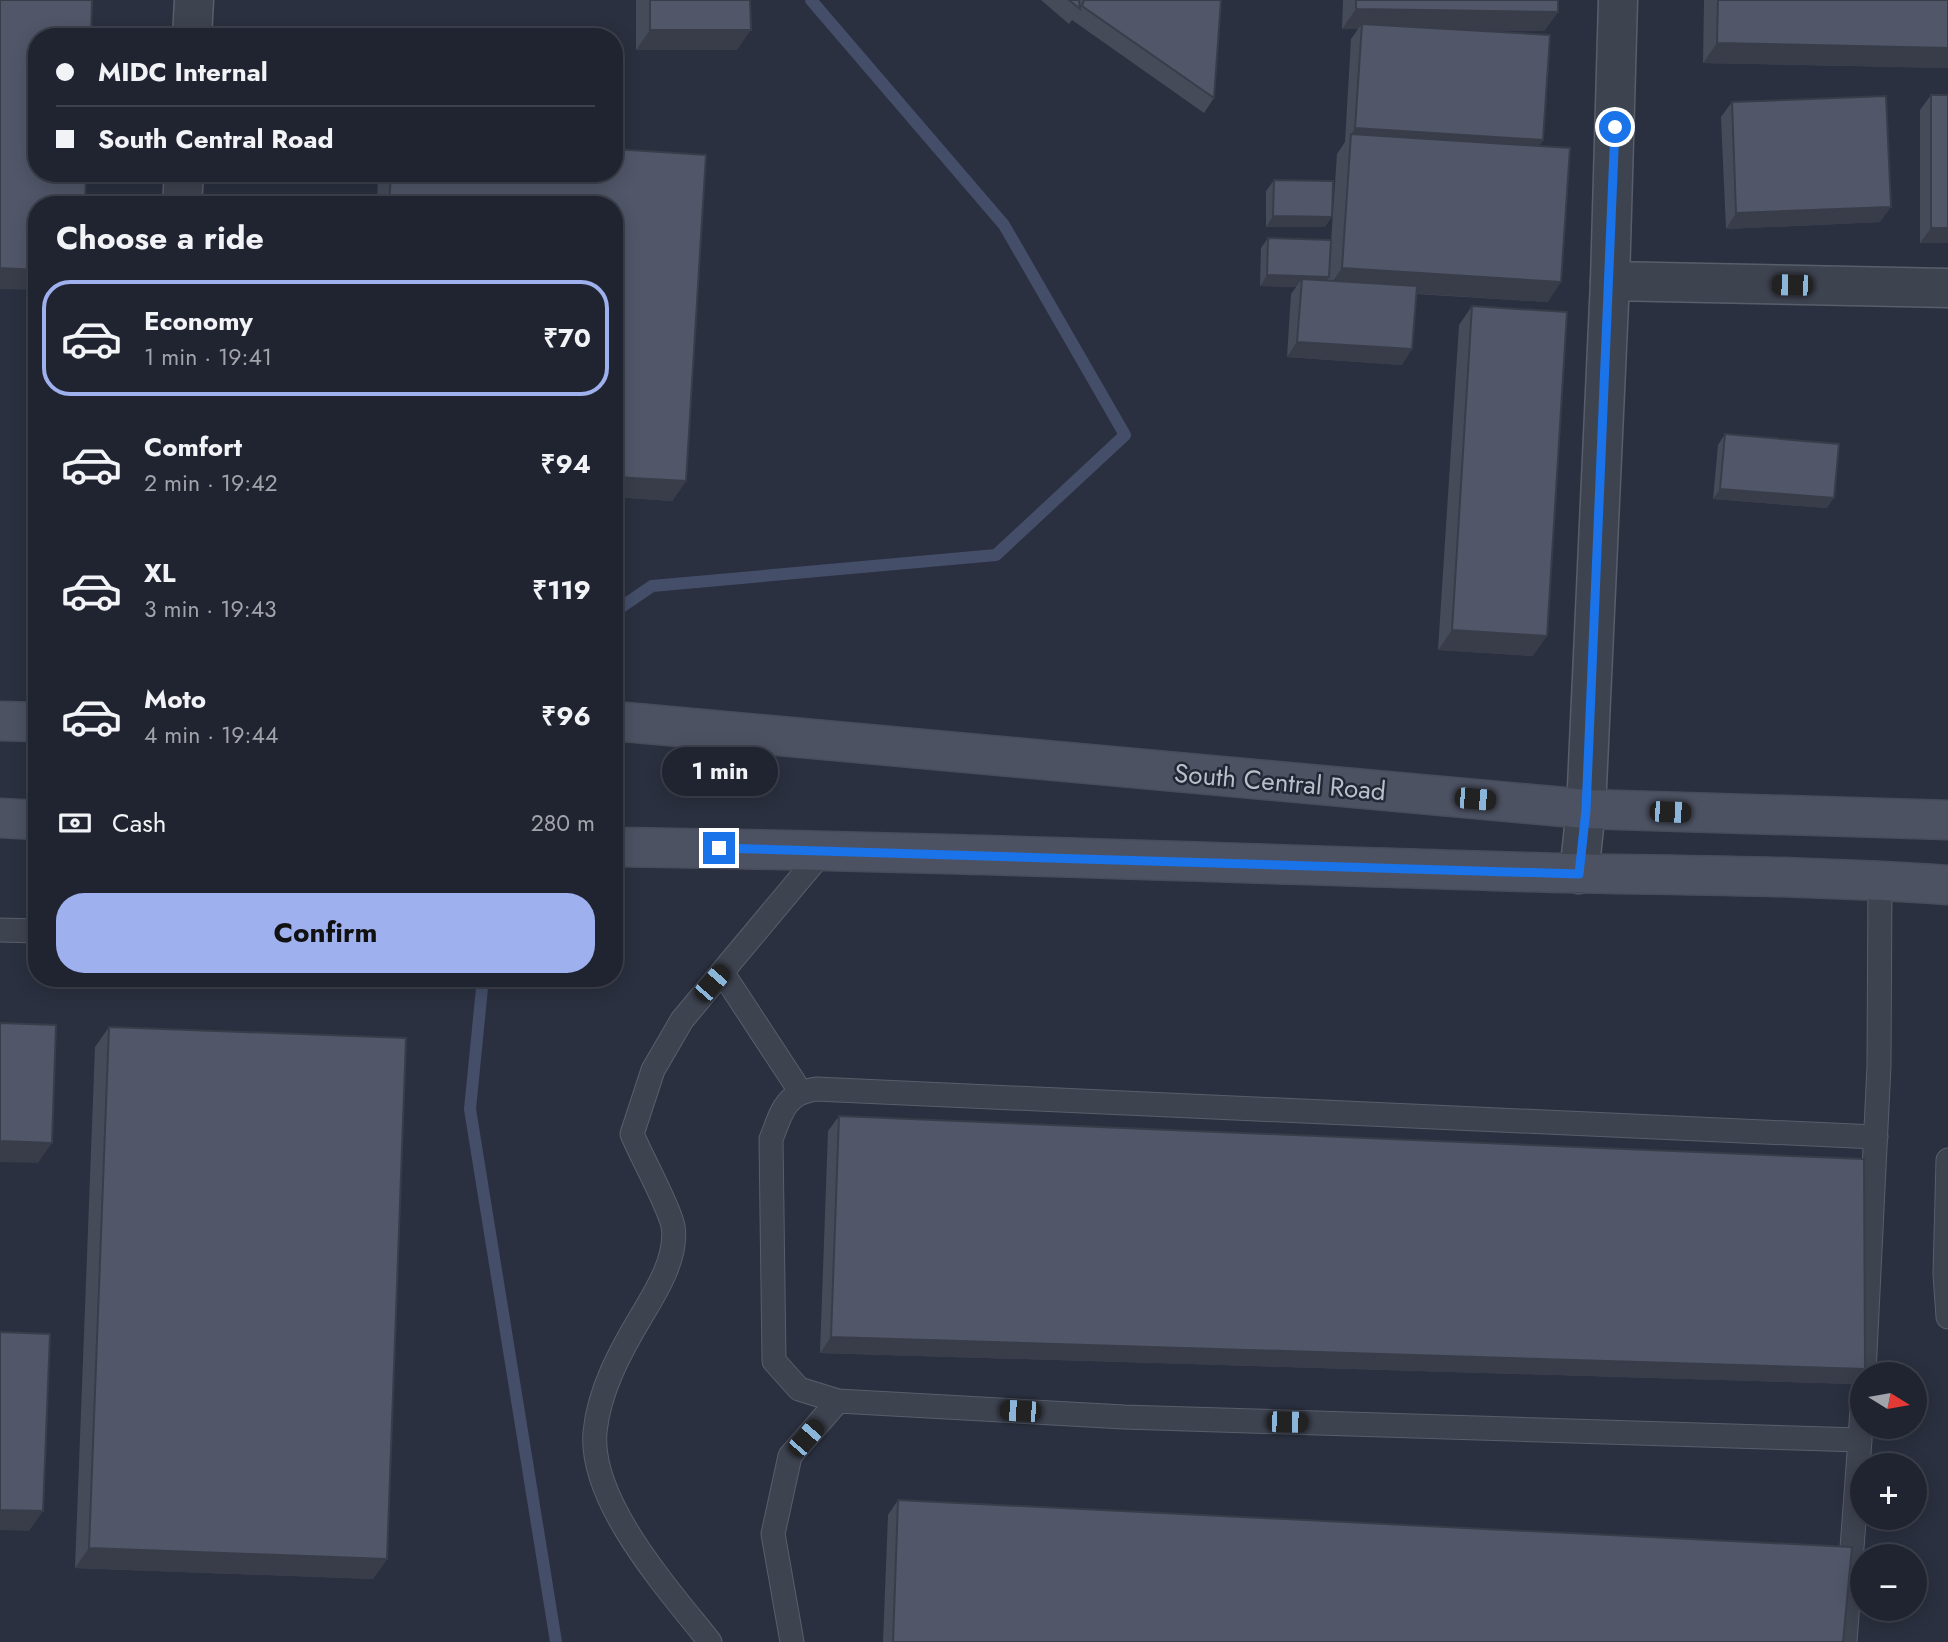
<!DOCTYPE html>
<html lang="en">
<head>
<meta charset="utf-8">
<style>
	body { margin:0; font-family:Jost,sans-serif; background:#282c38; color:#f1f3f6; height:100vh; display:flex; flex-direction:column; font-size:26px; white-space:nowrap }
	* { box-sizing:border-box; margin:0 }
	p { font-size:23px; color:#a2a4ab }
	.icon { flex:none; width:38px; height:38px; fill:none; stroke:currentColor; stroke-width:2; stroke-linecap:round; stroke-linejoin:round }
	.map { position:relative; flex:1; overflow:hidden }
	.side { position:absolute; left:28px; top:196px; width:595px; height:791px; display:flex; flex-direction:column; background:#202430; border-radius:28px; box-shadow:0 4px 18px #0003,0 0 0 2px #3d414c }
	.side>* { flex:none }
	.guide { position:absolute; left:28px; top:28px; width:595px; height:154px; border-radius:28px; box-shadow:0 4px 18px #0003,0 0 0 2px #3d414c; display:grid; align-content:center; height:154px; padding:0 28px; background:#202430 }
	.needle { width:46px; rotate:101deg }
	.controls { position:absolute; left:1850px; top:1362px; display:grid; gap:14px }
	.controls a { display:grid; place-items:center; width:77px; height:77px; border-radius:50%; background:#202430; box-shadow:0 4px 18px #0003,0 0 0 2px #3d414c; font-size:35px }
	.end { position:absolute; width:32px; height:32px; margin:-16px; border:9px solid #1a73e8; background:#fff; box-shadow:0 0 0 4px #fff }
	.from { border-radius:50% }
	.bubble { position:absolute; height:49px; border-radius:24px; background:#202430; box-shadow:0 4px 18px #0003,0 0 0 2px #3d414c; font-size:23px; font-weight:700; line-height:49px; text-align:center }
	.car { position:absolute; width:21px; height:42px; margin:-21px -10px; border-radius:9px; box-shadow:0 0 5px 2px #0007; background:linear-gradient(#222 24%,#8ab4d8 0 40%,#222 0 76%,#8ab4d8 0 86%,#222 0) }
	.guide b { display:flex; align-items:center; gap:24px; height:66px; font-size:26px }
	.guide b+b { border-top:2px solid #3d414c }
	.guide i { width:18px; height:18px; background:#f1f3f6 }
	ul { padding:0; list-style:none }
	li { display:flex; align-items:center; gap:21px; height:116px; margin:0 14px 10px; padding:0 14px; border:4px solid transparent; border-radius:28px }
	li div { flex:1 }
	li b { display:block; font-size:26px }
	li em { font-style:normal; font-weight:700 }
	li.selected { border-color:#9eb0ed }
	li>.icon { width:63px; height:63px; stroke-width:1.5 }
	h2 { padding:0 28px; font-size:32px; line-height:84px }
	.pay { display:flex; align-items:center; gap:18px; height:77px; padding:0 28px; font-size:26px }
	.pay p { margin-inline-start:auto }
	.action { display:flex; gap:14px; margin-top:auto; padding:14px 28px }
	.action a { flex:1; height:80px; border-radius:28px; background:#9eb0ed; color:#111; font-size:28px; font-weight:700; line-height:80px; text-align:center }
	.map>svg:first-child { display:block }
</style>
</head>
<body>
<div class="map">
<svg width="1948" height="1642" viewBox="0 0 1948 1642">
	<rect width="100%" height="100%" fill="#2b3040"/>
	<g fill="none" stroke-linecap="round" stroke-linejoin="round">
		<path stroke="#444e69" stroke-width="12" d="M614 612 652 586 996 555 1125 435 1004 225 811 0
			M483 978 470 1109 556 1642"/>
		<g stroke="#595e6b" stroke-width="25">
			<path id="service" d="M0 930 37 931
				M722 972 800 1091
				M1948 1160 1945 1274 1948 1317
				M1864 1374 1879 1066 1880 880
				M1862 1407 1860 1440 1124 1417 838 1401 799 1389 774 1361 771 1139C782 1112 784 1094 816 1089L1876 1137
				M710 1642C669 1590 589 1502 595 1432 599 1390 621 1350 642 1315 657 1290 678 1256 673 1226 669 1206 641 1156 632 1134L653 1070 682 1020 824 850
				M792 1642 773 1534 790 1456 838 1401
				M1845 1642 1860 1440"/>
		</g>
		<g stroke="#595e6b" stroke-width="41">
			<path id="minor" d="M1610 281 1948 288"/>
		</g>
		<g stroke="#595e6b" stroke-width="41">
			<path id="tertiary" d="M192 37 194 0
				M182 205 184 173
				M1579 874 1586 809 1610 281 1618 0"/>
		</g>
		<g stroke="#484c5a" stroke-width="41">
			<path id="secondary" d="M0 721 37 722
				M614 721 1586 809 1948 820
				M0 818 37 820
				M614 847C907 851 1200 862 1492 871 1644 876 1796 874 1948 885"/>
		</g>
		<use href="#service" stroke="#3e4350" stroke-width="23"/>
		<use href="#minor" stroke="#3e4350" stroke-width="38"/>
		<use href="#tertiary" stroke="#3e4350" stroke-width="38"/>
		<use href="#secondary" stroke="#4d5263" stroke-width="38"/>
	</g>
	<path fill="#464b5a" d="M636 0H750L737 50H636Z
		M1041 0H1221L1214 98 1204 113 1072 20 1069 24Z
		M1343 0H1558V12L1544 31 1468 30 1543 140 1539 146 1548 302 1416 294 1402 365 1287 357 1291 294 1296 287 1260 286 1261 248 1268 238 1330 256 1337 154 1345 142 1351 39 1358 29H1342Z
		M1704 0H1948V68L1703 63Z
		M1931 95H1948V243H1920V110Z
		M1732 102 1880 222 1726 229 1721 117Z
		M378 173H614L686 481 672 501 614 497V205H377Z
		M1274 180 1325 227H1266V191Z
		M1472 306 1533 656 1438 650 1459 325Z
		M1725 434 1827 508 1713 499 1718 445Z
		M109 1027 387 1559 373 1579 75 1568 95 1047Z
		M839 1116 1865 1369 1855 1384 820 1353 828 1131Z
		M898 1500 1843 1642H883L888 1515Z"/>
	<path fill="#393d4a" d="M1356 9 1558 12 1544 31 1362 29V24L1358 29H1342Z
		M650 30H751L737 50H636Z
		M1717 43 1948 48V68L1703 63Z
		M1355 128 1543 140 1533 155 1351 135Z
		M1891 207 1880 222 1726 229 1736 213Z
		M1273 216 1332 217 1325 227H1266Z
		M1931 228H1948V243H1920Z
		M0 268 37 270V290L0 289Z
		M1342 268 1561 282 1548 302 1328 288Z
		M1267 275 1329 277 1322 288 1302 279 1296 287 1260 286Z
		M1297 342 1412 349 1402 365 1287 357Z
		M614 477 686 481 672 501 614 497Z
		M1720 489 1834 498 1827 508 1713 499Z
		M1452 630 1547 636 1533 656 1438 650Z
		M0 1141 52 1143 38 1163 0 1162Z
		M831 1337 1865 1369 1855 1384 820 1353Z
		M0 1510 43 1511 29 1531 0 1530Z
		M89 1548 387 1559 373 1579 75 1568Z"/>
	<path fill="#515769" stroke="#393d4a" stroke-width="2" d="M0 0H92L91 37H37V173H86L85 205H37V270L0 268Z
		M650 0H750L751 30H650Z
		M1069 0H1079L1080 9Z
		M1084 0H1221L1214 98 1082 6Z
		M1356 0H1558V12L1356 9Z
		M1718 0H1948V48L1717 43Z
		M1362 24 1550 35 1543 140 1355 128Z
		M1931 95H1948V228H1931Z
		M1886 96 1891 207 1736 213 1732 102Z
		M1351 134 1570 148 1561 282 1342 268Z
		M614 149 706 155 686 481 614 477V205H389L391 173H614Z
		M1274 180 1333 181 1332 217 1273 216Z
		M1268 238 1331 240 1329 277 1267 275Z
		M1302 279 1417 286 1412 349 1297 342Z
		M1472 306 1567 312 1547 636 1452 630Z
		M1725 434 1839 444 1834 498 1720 489Z
		M0 1023 56 1025 52 1143 0 1141Z
		M109 1027 406 1038 387 1559 89 1548Z
		M839 1116 1864 1159 1865 1369 831 1337Z
		M0 1332 50 1334 43 1511 0 1510Z
		M898 1500 1852 1547 1843 1642H893Z"/>
	<g fill="none" stroke-linecap="round" stroke-linejoin="round">
		<path stroke="#1a73e8" stroke-width="9" d="M719 848 1579 874 1586 810 1615 127"/>
	</g>
	<g text-anchor="middle" stroke-width="5" stroke-linejoin="round" paint-order="stroke">
		<g font-size="26" fill="#bbbfca" stroke="#232836">
			<text transform="translate(1280 782) rotate(5)" y="9">South Central Road</text>
		</g>
	</g>
</svg>
<div class="controls">
<a><svg class="needle" viewBox="-14 -14 28 28"><path d="M0-13l5 13h-10z" fill="#e53935"/><path d="M0 13l5-13h-10z" fill="#a2a4ab"/></svg></a>
<a>+</a>
<a>−</a>
</div>
<i class="end from" style="left:1615px;top:127px"></i>
<i class="end" style="left:719px;top:848px"></i>
<div class="bubble" style="left:662px;top:747px;width:116px">1 min</div>
<i class="car" style="left:1792px;top:285px;rotate:271deg"></i>
<i class="car" style="left:1475px;top:799px;rotate:95deg"></i>
<i class="car" style="left:1670px;top:812px;rotate:92deg"></i>
<i class="car" style="left:712px;top:983px;rotate:41deg"></i>
<i class="car" style="left:1020px;top:1411px;rotate:273deg"></i>
<i class="car" style="left:1287px;top:1422px;rotate:91deg"></i>
<i class="car" style="left:806px;top:1438px;rotate:41deg"></i>
<div class="guide">
<b><i class="from"></i>MIDC Internal</b>
<b><i></i>South Central Road</b>
</div>
<section class="side">
<h2>Choose a ride</h2>
<ul>
<li class="selected"><svg class="icon" aria-label="car" viewBox="0 0 24 24"><path d="M5 17H2v-5l4-1 3-4h7l3 4 3 1v5h-3M9 17h6M6 11h13"/><circle cx="7" cy="17" r="2"/><circle cx="17" cy="17" r="2"/></svg><div><b>Economy</b><p>1 min · 19:41</p></div><em>₹70</em></li>
<li><svg class="icon" aria-label="car" viewBox="0 0 24 24"><path d="M5 17H2v-5l4-1 3-4h7l3 4 3 1v5h-3M9 17h6M6 11h13"/><circle cx="7" cy="17" r="2"/><circle cx="17" cy="17" r="2"/></svg><div><b>Comfort</b><p>2 min · 19:42</p></div><em>₹94</em></li>
<li><svg class="icon" aria-label="car" viewBox="0 0 24 24"><path d="M5 17H2v-5l4-1 3-4h7l3 4 3 1v5h-3M9 17h6M6 11h13"/><circle cx="7" cy="17" r="2"/><circle cx="17" cy="17" r="2"/></svg><div><b>XL</b><p>3 min · 19:43</p></div><em>₹119</em></li>
<li><svg class="icon" aria-label="car" viewBox="0 0 24 24"><path d="M5 17H2v-5l4-1 3-4h7l3 4 3 1v5h-3M9 17h6M6 11h13"/><circle cx="7" cy="17" r="2"/><circle cx="17" cy="17" r="2"/></svg><div><b>Moto</b><p>4 min · 19:44</p></div><em>₹96</em></li>
</ul>
<div class="pay"><svg class="icon" aria-label="cash" viewBox="0 0 24 24"><path d="M3 7h18v10H3z"/><circle cx="12" cy="12" r="2"/></svg>Cash<p>280 m</p></div>
<div class="action"><a>Confirm</a></div>
</section>
</div>
</body>
</html>
